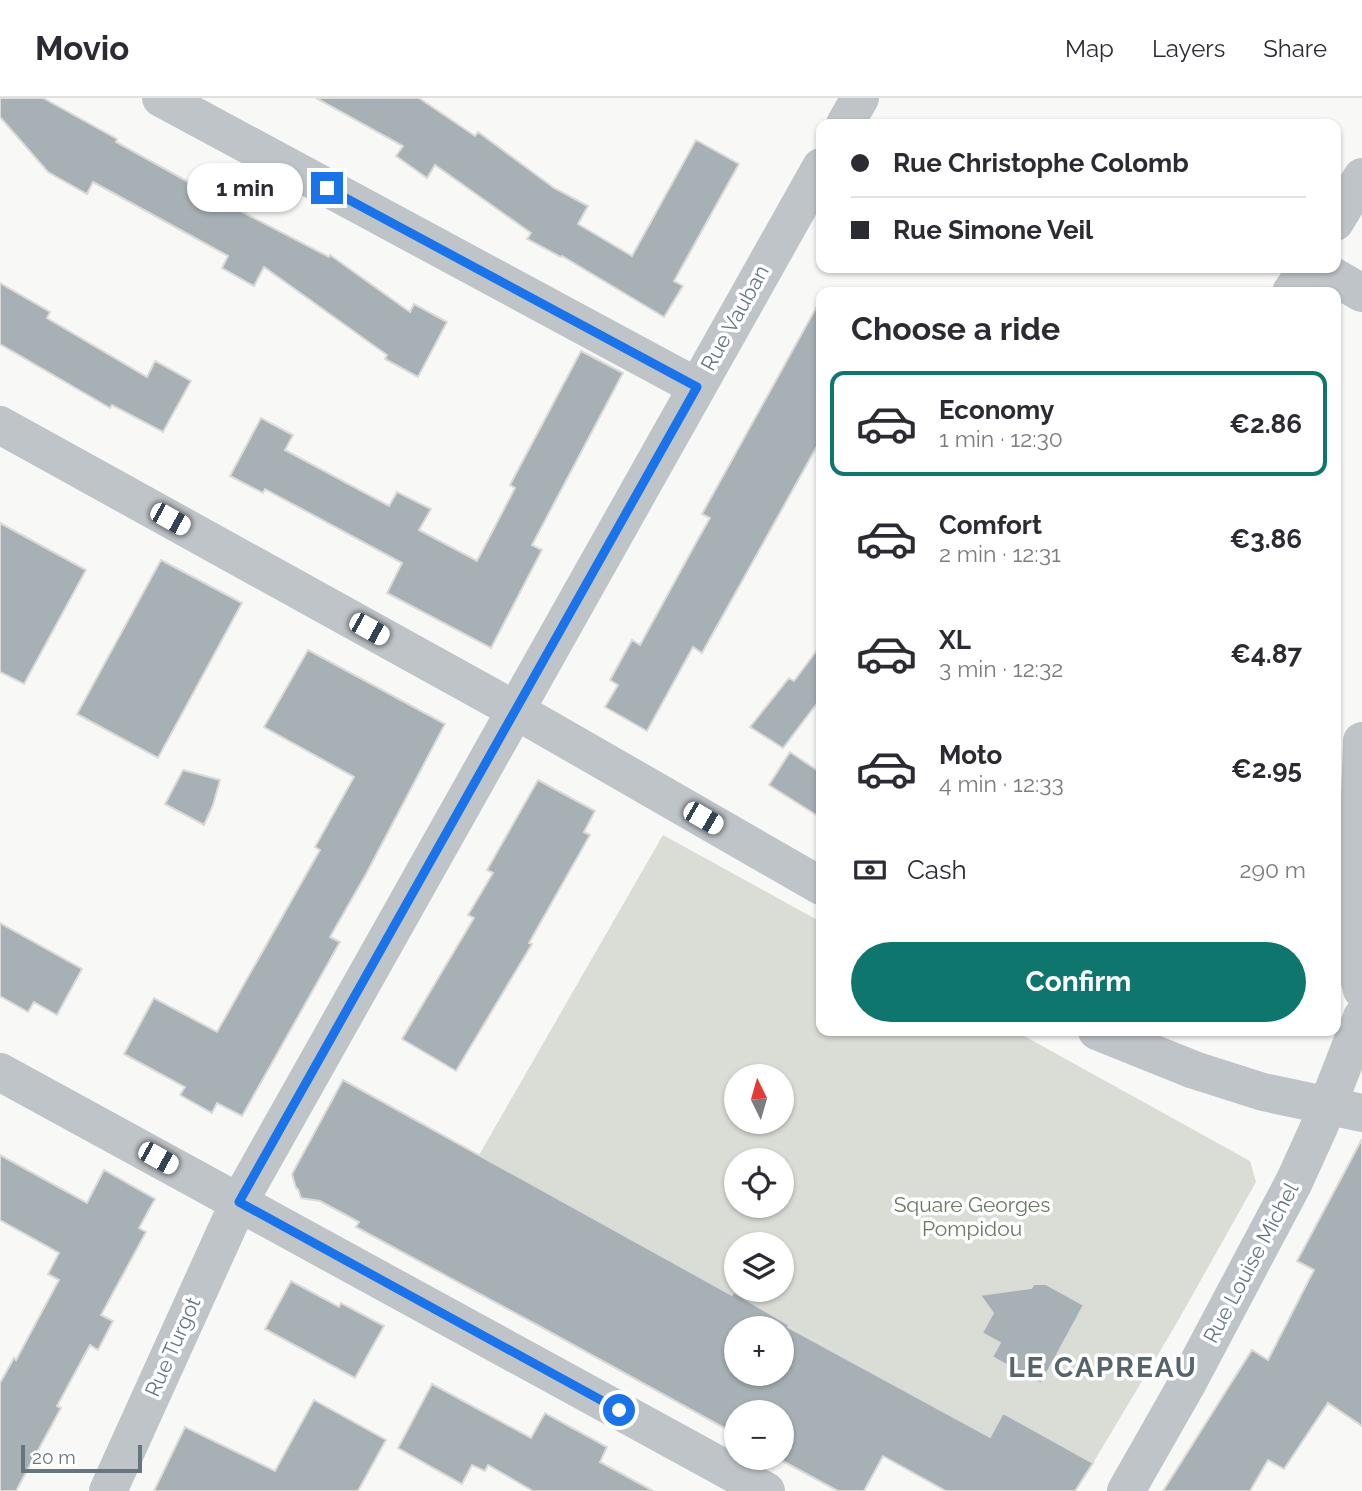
<!DOCTYPE html>
<html lang="en">
<head>
<meta charset="utf-8">
<style>
	body { margin:0; font-family:Raleway,sans-serif; background:#f7f7f7; color:#2b2b33; height:100vh; display:flex; flex-direction:column; font-size:26px; white-space:nowrap }
	* { box-sizing:border-box; margin:0 }
	p { font-size:23px; color:#7c7c81 }
	.icon { flex:none; width:38px; height:38px; fill:none; stroke:currentColor; stroke-width:2; stroke-linecap:round; stroke-linejoin:round }
	.map { position:relative; flex:1; overflow:hidden }
	.details { position:absolute; left:816px; top:189px; width:525px; height:749px; display:flex; flex-direction:column; background:#fff; border-radius:14px; box-shadow:0 2px 5px #0004 }
	.details>* { flex:none }
	.banner { position:absolute; left:816px; top:21px; width:525px; height:154px; border-radius:14px; box-shadow:0 2px 5px #0004; display:grid; align-content:center; height:154px; padding:0 35px; background:#fff }
	.needle { width:46px; rotate:355deg }
	.buttons { position:absolute; left:724px; top:966px; display:grid; gap:14px }
	.buttons a { display:grid; place-items:center; width:70px; height:70px; border-radius:50%; background:#fff; box-shadow:0 2px 5px #0004; font-size:35px }
	.scale { position:absolute; left:21px; bottom:18px; width:121px; box-sizing:border-box; padding-left:7px; border:4px solid #647680; border-top:0; font-size:19px; line-height:24px; white-space:nowrap; color:#647680; -webkit-text-stroke:5px #fff; paint-order:stroke }
	.end { position:absolute; width:32px; height:32px; margin:-16px; border:9px solid #1a73e8; background:#fff; box-shadow:0 0 0 4px #fff }
	.from { border-radius:50% }
	.bubble { position:absolute; height:49px; border-radius:24px; background:#fff; box-shadow:0 2px 5px #0004; font-size:23px; font-weight:700; line-height:49px; text-align:center }
	.car { position:absolute; width:21px; height:42px; margin:-21px -10px; border-radius:9px; box-shadow:0 0 5px 2px #0007; background:linear-gradient(#fff 24%,#345 0 40%,#fff 0 76%,#345 0 86%,#fff 0) }
	.banner b { display:flex; align-items:center; gap:24px; height:66px; font-size:26px }
	.banner b+b { border-top:2px solid #e1e1e2 }
	.banner i { width:18px; height:18px; background:#2b2b33 }
	ul { padding:0; list-style:none }
	li { display:flex; align-items:center; gap:21px; height:105px; margin:0 14px 10px; padding:0 21px; border:4px solid transparent; border-radius:14px }
	li div { flex:1 }
	li b { display:block; font-size:26px }
	li em { font-style:normal; font-weight:700 }
	li.on { border-color:#0f766e }
	li>.icon { width:63px; height:63px; stroke-width:1.5 }
	h2 { padding:0 35px; font-size:32px; line-height:84px }
	.pay { display:flex; align-items:center; gap:18px; height:77px; padding:0 35px; font-size:26px }
	.pay p { margin-inline-start:auto }
	.primary-button { display:flex; gap:14px; margin-top:auto; padding:14px 35px }
	.primary-button a { flex:1; height:80px; border-radius:42px; background:#0f766e; color:#fff; font-size:28px; font-weight:700; line-height:80px; text-align:center }
	header { display:flex; align-items:center; gap:42px; box-sizing:border-box; height:98px; padding:0 35px; background:#fff; border-bottom:2px solid #e1e1e2 }
	header strong { font-size:33px }
	nav { display:flex; gap:38px; margin-inline-start:auto; font-size:24px }
	.map>svg:first-child { display:block }
</style>
</head>
<body>
<header>
<strong>Movio</strong>
<nav><a>Map</a><a>Layers</a><a>Share</a></nav>
</header>
<div class="map">
<svg width="1362" height="1393" viewBox="0 0 1362 1393">
	<rect width="100%" height="100%" fill="#f8f8f6"/>
	<path fill="#d9ddd5" fill-rule="evenodd" d="M663 737 821 824V933H1015L1250 1063 1256 1084 1175 1228 1093 1365 1004 1316 990 1339 479 1057ZM737 978H782V1024H737ZM737 1062H782V1108H737ZM737 1146H782V1192H737Z"/>
	<path fill="#a6b0b5" stroke="#dadad8" stroke-width="2" fill-rule="evenodd" d="M0 0H43L117 41 116 44 250 118 329 159 330 157 410 214 414 206 447 224 418 279 385 261 387 257 264 169 254 188 222 170 228 158 177 130 93 84 87 96 48 74 0 19Z
		M316 0H419L475 38 478 34 554 90 588 108 578 126 632 158 696 42 739 66 674 183 683 188 664 219 562 158 561 159 527 141 531 135 435 67 427 80 396 58 403 48Z
		M0 185 50 214 47 220 147 279 155 263 191 283 163 334 112 307 110 310 0 246Z
		M821 201V341L702 555 693 549 647 633 605 609 618 587 610 582 632 542 640 547 697 443 710 420 702 416Z
		M581 253 623 275 532 447 542 452 491 550 387 495 402 465 265 391 263 395 230 378 261 320 293 337 285 352 389 408 397 394 431 411 419 432 477 463 515 390 510 387Z
		M0 425 86 472 24 586 0 574Z
		M161 462 242 505 158 660 77 616Z
		M821 547V600L783 650 750 629 789 580 794 583Z
		M308 552 445 626 366 776 330 839 340 844 242 1018 217 1005 212 1015 180 997 185 989 124 956 154 900 217 934 320 752 315 749 354 679 264 629Z
		M790 654 821 675V720L769 687Z
		M183 672 220 682 213 707 204 727 165 706Z
		M538 682 595 713 584 734 590 737 529 845 532 846 456 973 402 941 474 820 468 817 493 775 487 772Z
		M0 825 82 871 57 917 34 904 28 914 0 898Z
		M343 982 732 1197 733 1194 789 1227 788 1229 990 1339 1003 1315 1093 1365 1075 1393H946L883 1358 864 1393H838L777 1360H782V1314H737V1337L541 1229 356 1129 359 1124 320 1103 301 1100 298 1091 296 1090 292 1076ZM737 1230H782V1276H737Z
		M1362 1041V1328L1328 1305 1284 1371 1268 1362 1250 1393H1163L1252 1252 1268 1262 1314 1172 1297 1163Z
		M0 1057 87 1105 104 1072 155 1101 139 1130 146 1134 101 1217 113 1223 98 1252 90 1247 57 1308 61 1310 16 1393H0V1285L14 1260 16 1262 59 1182 48 1176 59 1155 0 1122Z
		M291 1183 339 1209 341 1205 384 1228 355 1280 265 1231Z
		M1034 1186H1046L1084 1207 1041 1286 992 1259 1000 1245 982 1235 993 1215 980 1197 1031 1190Z
		M432 1286 531 1340 545 1315 607 1349 600 1364 653 1393H533L488 1367 485 1373 472 1367 462 1386 398 1350Z
		M314 1302 386 1342 358 1393H154L185 1329 275 1373Z"/>
	<g fill="none" stroke-linecap="round" stroke-linejoin="round">
		<path stroke="#bfc4c8" stroke-width="38" d="M161 0 697 289
			M845 26 860 0
			M1319 170 1362 195
			M0 327 515 612 821 788
			M1362 643 1355 841 1359 880 1362 892
			M0 974 766 1393
			M108 1393 239 1104 821 69"/>
		<path stroke="#bfc4c8" stroke-width="38" d="M1335 124 1362 79
			M1291 194 1308 170
			M1097 933 1194 972 1263 994 1362 1015
			M1126 1393 1188 1284 1294 1084 1319 1029 1362 919"/>
	</g>
	<g fill="none" stroke-linecap="round" stroke-linejoin="round">
		<path stroke="#1a73e8" stroke-width="9" d="M327 90 697 289 239 1104 619 1312"/>
	</g>
	<g text-anchor="middle" stroke-width="7" stroke-linejoin="round" paint-order="stroke">
		<g font-size="21" fill="#647680" stroke="#fff">
			<text transform="translate(735 220) rotate(-61)" y="7">Rue Vauban</text>
			<text transform="translate(1251 1165) rotate(-62)" y="7">Rue Louise Michel</text>
			<text transform="translate(173 1249) rotate(-66)" y="7">Rue Turgot</text>
		</g>
		<g font-size="21" fill="#687863" stroke="#fff">
			<text x="972" y="1114">Square Georges<tspan x="972" dy="24">Pompidou</tspan></text>
		</g>
		<g font-size="28" font-weight="bold" letter-spacing="2" fill="#56646b" stroke="#fff">
			<text x="1103" y="1279">LE CAPREAU</text>
		</g>
	</g>
</svg>
<div class="buttons">
<a><svg class="needle" viewBox="-14 -14 28 28"><path d="M0-13l5 13h-10z" fill="#e53935"/><path d="M0 13l5-13h-10z" fill="#7c7c81"/></svg></a>
<a><svg class="icon" aria-label="locate" viewBox="0 0 24 24"><circle cx="12" cy="12" r="6"/><path d="M12 2v4M12 18v4M2 12h4M18 12h4"/></svg></a>
<a><svg class="icon" aria-label="layers" viewBox="0 0 24 24"><path d="M12 4l9 5-9 5-9-5zM3 14l9 5 9-5"/></svg></a>
<a>+</a>
<a>−</a>
</div>
<div class="scale">20 m</div>
<i class="end from" style="left:619px;top:1312px"></i>
<i class="end" style="left:327px;top:90px"></i>
<div class="bubble" style="left:187px;top:65px;width:116px">1 min</div>
<i class="car" style="left:170px;top:421px;rotate:119deg"></i>
<i class="car" style="left:369px;top:531px;rotate:119deg"></i>
<i class="car" style="left:703px;top:720px;rotate:120deg"></i>
<i class="car" style="left:158px;top:1060px;rotate:119deg"></i>
<div class="banner">
<b><i class="from"></i>Rue Christophe Colomb</b>
<b><i></i>Rue Simone Veil</b>
</div>
<section class="details">
<h2>Choose a ride</h2>
<ul>
<li class="on"><svg class="icon" aria-label="car" viewBox="0 0 24 24"><path d="M5 17H2v-5l4-1 3-4h7l3 4 3 1v5h-3M9 17h6M6 11h13"/><circle cx="7" cy="17" r="2"/><circle cx="17" cy="17" r="2"/></svg><div><b>Economy</b><p>1 min · 12:30</p></div><em>€2.86</em></li>
<li><svg class="icon" aria-label="car" viewBox="0 0 24 24"><path d="M5 17H2v-5l4-1 3-4h7l3 4 3 1v5h-3M9 17h6M6 11h13"/><circle cx="7" cy="17" r="2"/><circle cx="17" cy="17" r="2"/></svg><div><b>Comfort</b><p>2 min · 12:31</p></div><em>€3.86</em></li>
<li><svg class="icon" aria-label="car" viewBox="0 0 24 24"><path d="M5 17H2v-5l4-1 3-4h7l3 4 3 1v5h-3M9 17h6M6 11h13"/><circle cx="7" cy="17" r="2"/><circle cx="17" cy="17" r="2"/></svg><div><b>XL</b><p>3 min · 12:32</p></div><em>€4.87</em></li>
<li><svg class="icon" aria-label="car" viewBox="0 0 24 24"><path d="M5 17H2v-5l4-1 3-4h7l3 4 3 1v5h-3M9 17h6M6 11h13"/><circle cx="7" cy="17" r="2"/><circle cx="17" cy="17" r="2"/></svg><div><b>Moto</b><p>4 min · 12:33</p></div><em>€2.95</em></li>
</ul>
<div class="pay"><svg class="icon" aria-label="cash" viewBox="0 0 24 24"><path d="M3 7h18v10H3z"/><circle cx="12" cy="12" r="2"/></svg>Cash<p>290 m</p></div>
<div class="primary-button"><a>Confirm</a></div>
</section>
</div>
</body>
</html>
